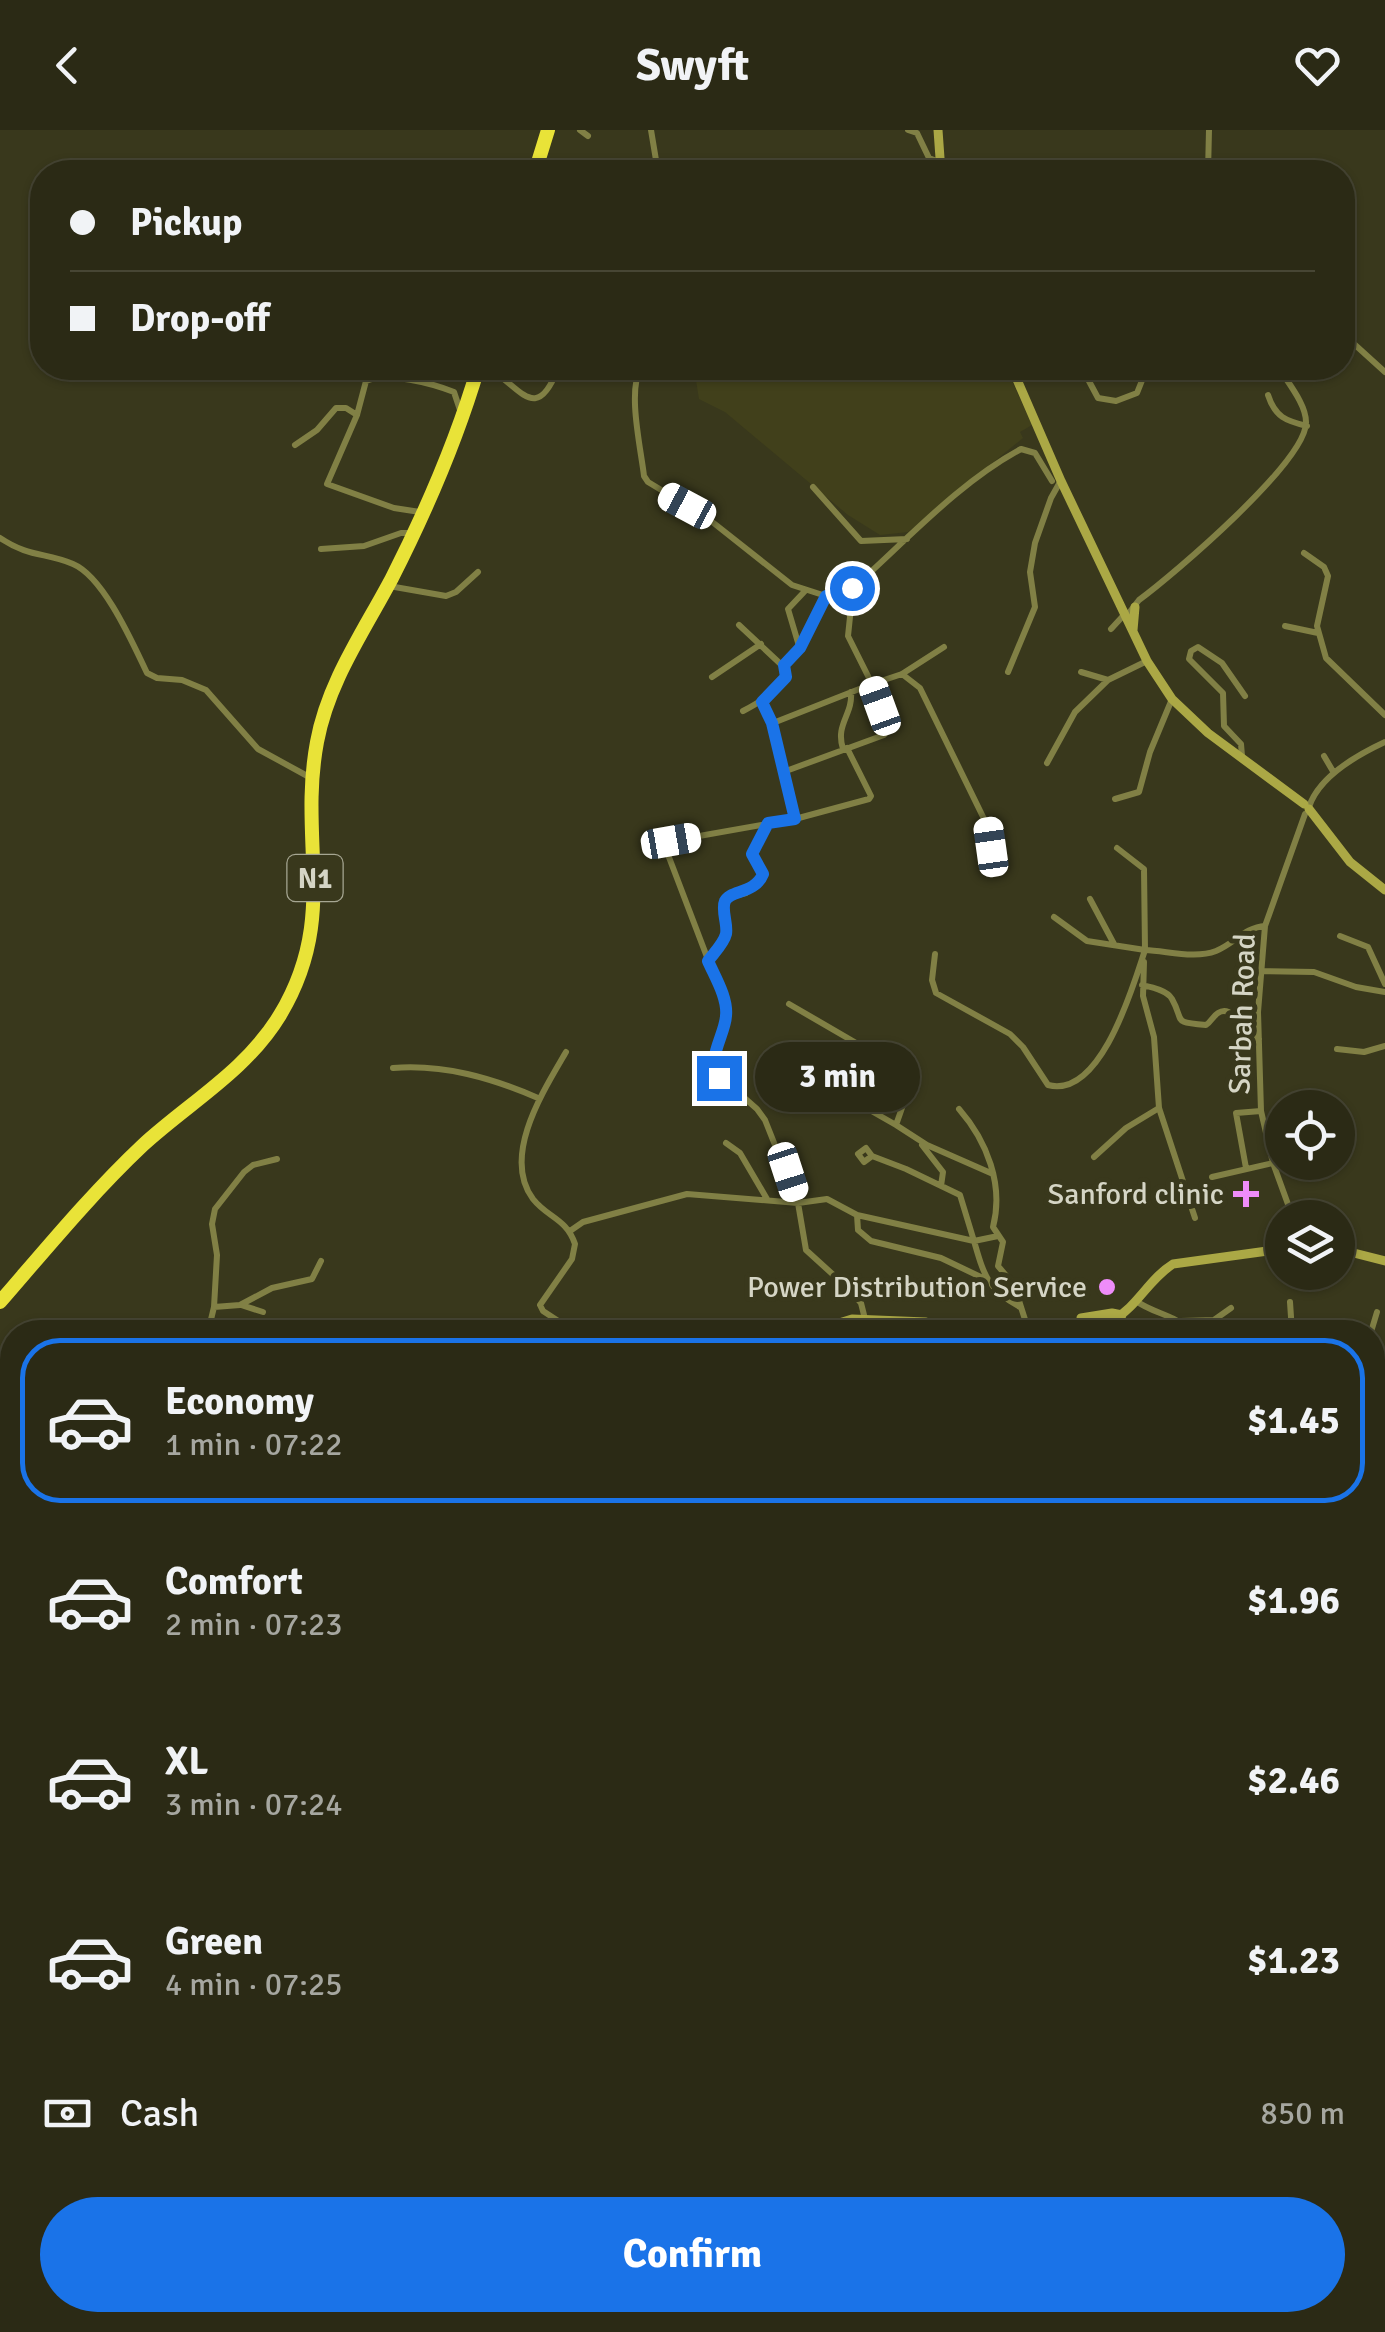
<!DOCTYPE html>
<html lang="en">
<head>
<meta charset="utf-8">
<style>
	body { margin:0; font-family:Signika,sans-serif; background:#33321e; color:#f1f3f6; height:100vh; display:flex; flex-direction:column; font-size:38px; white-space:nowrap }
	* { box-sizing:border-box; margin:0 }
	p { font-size:32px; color:#a6a7a0 }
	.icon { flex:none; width:55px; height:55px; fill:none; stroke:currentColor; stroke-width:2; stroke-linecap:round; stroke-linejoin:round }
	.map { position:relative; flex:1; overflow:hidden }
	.sheet { position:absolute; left:0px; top:1190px; width:1385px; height:1012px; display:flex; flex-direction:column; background:#2b2a15; border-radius:40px 40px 0 0; box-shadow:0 2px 8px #0004,0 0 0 2px #474634 }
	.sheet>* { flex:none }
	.guide { position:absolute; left:30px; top:30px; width:1325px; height:220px; border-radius:40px; box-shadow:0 2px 8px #0004,0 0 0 2px #474634; display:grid; align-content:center; height:220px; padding:0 40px; background:#2b2a15 }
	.fabs { position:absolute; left:1265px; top:960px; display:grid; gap:20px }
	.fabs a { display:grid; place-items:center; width:90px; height:90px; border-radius:50%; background:#2b2a15; box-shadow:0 2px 8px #0004,0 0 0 2px #474634; font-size:50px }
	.end { position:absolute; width:45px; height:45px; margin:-22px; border:12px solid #1a73e8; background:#fff; box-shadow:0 0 0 5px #fff }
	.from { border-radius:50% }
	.bubble { position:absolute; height:70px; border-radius:35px; background:#2b2a15; box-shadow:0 2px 8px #0004,0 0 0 2px #474634; font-size:32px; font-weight:700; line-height:70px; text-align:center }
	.car { position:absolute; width:30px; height:60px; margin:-30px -15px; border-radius:12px; box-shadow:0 0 8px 2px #0007; background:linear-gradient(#fff 24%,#345 0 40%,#fff 0 76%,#345 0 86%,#fff 0) }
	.guide b { display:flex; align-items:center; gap:35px; height:95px; font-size:38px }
	.guide b+b { border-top:2px solid #474634 }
	.guide i { width:25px; height:25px; background:#f1f3f6 }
	ul { padding:18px 0 0; list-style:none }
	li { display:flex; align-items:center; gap:30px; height:165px; margin:0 20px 15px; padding:0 20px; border:5px solid transparent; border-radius:40px }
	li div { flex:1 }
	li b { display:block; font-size:38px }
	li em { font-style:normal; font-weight:700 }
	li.on { border-color:#1a73e8 }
	li>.icon { width:90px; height:90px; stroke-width:1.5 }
	.pay { display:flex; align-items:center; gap:25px; height:110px; padding:0 40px; font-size:38px }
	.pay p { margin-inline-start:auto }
	.button { display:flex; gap:20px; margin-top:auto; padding:20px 40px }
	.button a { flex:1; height:115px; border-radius:60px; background:#1a73e8; color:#fff; font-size:40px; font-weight:700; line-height:115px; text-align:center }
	header { display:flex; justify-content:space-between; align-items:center; height:130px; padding:0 40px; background:#2b2a15; font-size:45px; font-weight:700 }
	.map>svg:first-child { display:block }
</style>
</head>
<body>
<header><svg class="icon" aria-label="back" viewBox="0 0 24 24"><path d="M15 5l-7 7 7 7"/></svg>Swyft<svg class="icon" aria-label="heart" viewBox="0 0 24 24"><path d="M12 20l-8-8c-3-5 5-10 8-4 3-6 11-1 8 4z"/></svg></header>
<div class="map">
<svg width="1385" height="2202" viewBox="0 0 1385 2202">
	<rect width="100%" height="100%" fill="#39381c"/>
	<path fill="#41401b" d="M694 238H1006L1032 295 1020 302 1023 308 908 402 880 405 848 385 725 282 699 269Z
		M22 2190H216L244 2202H19Z"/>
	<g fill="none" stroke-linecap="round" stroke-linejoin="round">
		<path stroke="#818045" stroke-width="6" d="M580 0 588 6
			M651 0 658 42
			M908 0 917 3 929 28 939 32
			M1208 42 1209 0
			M1342 203 1385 242
			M486 238C518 251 535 299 558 238
			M641 238C627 260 641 319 644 346L648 352 706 387 792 455 826 466 852 459
			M654 238 690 248
			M1082 238 1098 268 1116 271 1137 263 1143 248 1133 238
			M1268 265C1275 287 1286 291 1307 296
			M295 315 317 300 336 278H346L357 285
			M813 357 861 411 907 409
			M420 382 394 378 327 354 357 285 366 251C389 242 431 253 454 262L461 283
			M0 408C30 428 45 422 73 434 104 447 133 514 147 543L157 548 182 550 206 560 258 619 311 648
			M321 419 364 416 401 403H412
			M1304 423 1324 437 1328 446 1317 496 1326 528 1385 585
			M389 456 446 466 456 462 478 442
			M1125 488 1139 470C1173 445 1307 331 1306 292 1306 274 1288 253 1279 238
			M739 495 787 540C783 559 760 572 743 581
			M1285 496 1318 503
			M1111 499 1123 486
			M799 516 788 479 805 461
			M784 535 800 518 826 466
			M1008 542 1035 477 1030 442 1035 413 1051 368 1060 352
			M1081 542 1108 550 1147 531
			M902 544 920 558 988 697 991 717
			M712 547 761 514
			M843 619C835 594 853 585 851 562
			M1242 626 1241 614 1224 596 1223 563 1189 529 1191 521 1198 517 1222 533 1245 566
			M1324 626 1334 643
			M1047 633 1075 582 1108 550
			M786 641 884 605 888 598 872 554 902 544 944 517
			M1115 669 1139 662 1150 622 1172 569
			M1309 677C1319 646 1357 625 1385 612
			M795 689 869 669 871 666 847 618
			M1117 718 1144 739 1145 820C1168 821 1195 829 1216 821 1234 814 1245 797 1265 796
			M1090 769 1114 814
			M1340 806 1368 817 1385 854
			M935 824 932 850 936 863 1010 904 1023 917 1048 955C1101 969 1133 856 1145 820L1087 811 1054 787
			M709 830 725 808 726 768 746 763 763 748 753 725 768 693
			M1144 832 1143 866 1154 907 1159 978 1195 1088
			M1261 841 1314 842 1356 857 1385 862
			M1142 855C1151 857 1167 860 1172 869 1185 892 1171 892 1206 895 1211 892 1213 886 1218 883 1232 874 1241 898 1246 906L1259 909
			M789 874 906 942 910 955 896 995 927 1015 993 1044
			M1337 919 1364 922 1385 916
			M566 922C544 960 501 1026 533 1069 548 1088 566 1088 575 1114L572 1129 540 1175 543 1181 575 1202
			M393 938C444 934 492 948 538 968
			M823 938 861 975 896 995
			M959 979C987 1011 1004 1055 993 1097L1003 1112 998 1136 1014 1155 1028 1199
			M726 1013 740 1023 767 1069
			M922 1015 943 1042 941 1056
			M872 1026 864 1032 858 1024 866 1018 872 1026 906 1039 960 1065 974 1111 998 1106
			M1094 1027 1126 998 1159 978
			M1246 1038 1236 983 1261 981
			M1212 1047 1273 1033
			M857 1085 858 1100 871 1111 941 1128 985 1149
			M1293 1088 1273 1033 1261 981 1258 882 1265 796 1305 684
			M570 1101 583 1092 687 1064 798 1073 827 1069 857 1085 974 1111C984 1145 987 1159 1020 1177
			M1136 1171C1154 1184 1177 1185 1191 1202
			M1290 1172 1292 1202
			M241 1175 263 1182
			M214 1177 240 1175 272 1158 312 1149 321 1131
			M865 1189 861 1173 850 1160 806 1120 798 1073 765 990 757 979 714 941 726 877 667 722 671 711 795 689 773 593 872 554 848 506 853 458C906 411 958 353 1021 319L1035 323 1052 351
			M1181 1191 1214 1190 1231 1178
			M154 1200 163 1202
			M208 1202 214 1177 217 1125 212 1094 215 1079 244 1042 253 1035 277 1029
			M1115 1202 1122 1186
			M1371 1202 1377 1182
			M1372 1412 1385 1430
			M0 1489H12
			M1372 1526 1385 1517
			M1372 1594 1385 1629
			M1372 1682 1385 1674
			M1372 1825 1379 1839 1385 1844
			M1372 1889 1385 1895
			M348 2190 356 2202
			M398 2190 400 2202
			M471 2190 476 2202
			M643 2190 646 2202
			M879 2190 901 2202
			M918 2190 925 2202
			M1144 2190 1166 2202
			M70 2202 71 2190
			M516 2202 533 2199
			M663 2202 705 2190
			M950 2202 955 2192
			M1193 2202 1213 2190
			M1336 2202 1342 2190"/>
		<path stroke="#aba845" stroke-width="9" d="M938 0 941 42
			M1012 238 1061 351 1147 531 1172 569 1208 603 1304 674
			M1133 500 1135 477
			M1309 679 1350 732 1385 760
			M1338 1119 1385 1131
			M1081 1188 1112 1183 1122 1185
			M810 1202 852 1189 926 1192
			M827 1202C883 1182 947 1203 1005 1202 1041 1200 1077 1194 1113 1190 1137 1177 1149 1149 1173 1134L1282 1119
			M1372 1316 1385 1308
			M0 1611H12
			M0 1618 12 1617
			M1372 2028 1385 2027
			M980 2190 985 2202
			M1052 2202 1069 2190
			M1067 2202 1081 2190"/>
		<path stroke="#e9e338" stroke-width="14" d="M535 42 548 0
			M0 1172C46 1119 92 1063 143 1015 190 972 246 941 280 885 339 787 298 713 317 612 328 552 364 501 392 448 426 381 457 309 478 238
			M0 1869 12 1915
			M18 2202 21 2190"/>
	</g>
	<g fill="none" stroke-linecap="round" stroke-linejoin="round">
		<path stroke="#1a73e8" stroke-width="12" d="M719 948C705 931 725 905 726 886 728 868 715 847 708 831 714 823 724 813 726 804 728 794 721 780 725 771 730 760 755 764 763 744L752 724 768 693 795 689 772 593 762 572 786 547 784 535 800 518 826 466 852 458"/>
	</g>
	<g fill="#ee8cf9" stroke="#39381c" stroke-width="4">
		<path d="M1241 1049h10v10h10v10h-10v10h-10v-10h-10v-10h10z"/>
		<circle cx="1107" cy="1157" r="10"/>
	</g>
	<g text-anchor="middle" stroke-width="10" stroke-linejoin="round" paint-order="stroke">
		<rect fill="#39381c" stroke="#a6a692" stroke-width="2.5" x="287.5" y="725" width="55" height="46" rx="8"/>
		<g font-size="28" font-weight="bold" fill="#d5d5c5">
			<text x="315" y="758">N1</text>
		</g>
		<g font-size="30" fill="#d5d5c5" stroke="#39381c">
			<text transform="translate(1242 884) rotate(-88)" y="10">Sarbah Road</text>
		</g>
		<g font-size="30" fill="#d5d5c5" stroke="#39381c" text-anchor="end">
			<text x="1224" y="1074">Sanford clinic</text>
			<text x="1087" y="1167">Power Distribution Service</text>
		</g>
	</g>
</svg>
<div class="fabs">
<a><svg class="icon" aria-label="locate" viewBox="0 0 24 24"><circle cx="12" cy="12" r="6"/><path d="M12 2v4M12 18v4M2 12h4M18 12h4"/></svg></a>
<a><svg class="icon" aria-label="layers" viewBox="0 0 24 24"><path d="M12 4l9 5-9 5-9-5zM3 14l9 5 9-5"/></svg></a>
</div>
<i class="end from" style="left:852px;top:458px"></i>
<i class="end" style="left:719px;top:948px"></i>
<div class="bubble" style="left:755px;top:912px;width:165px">3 min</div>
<i class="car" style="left:687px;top:376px;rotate:298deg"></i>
<i class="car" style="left:880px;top:576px;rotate:340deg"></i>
<i class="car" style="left:671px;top:711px;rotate:80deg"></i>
<i class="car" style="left:991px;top:717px;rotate:352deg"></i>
<i class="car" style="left:788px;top:1042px;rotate:162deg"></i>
<div class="guide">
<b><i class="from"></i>Pickup</b>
<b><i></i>Drop-off</b>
</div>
<section class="sheet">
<ul>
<li class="on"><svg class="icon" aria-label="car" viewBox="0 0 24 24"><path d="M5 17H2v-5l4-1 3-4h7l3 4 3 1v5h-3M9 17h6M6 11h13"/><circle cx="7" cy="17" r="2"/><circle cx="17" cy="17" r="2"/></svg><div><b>Economy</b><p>1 min · 07:22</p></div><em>$1.45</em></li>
<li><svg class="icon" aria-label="car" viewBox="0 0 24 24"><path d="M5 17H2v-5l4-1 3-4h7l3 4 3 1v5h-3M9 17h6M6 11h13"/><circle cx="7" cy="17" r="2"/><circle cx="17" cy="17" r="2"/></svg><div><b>Comfort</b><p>2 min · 07:23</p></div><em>$1.96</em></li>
<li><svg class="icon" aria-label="car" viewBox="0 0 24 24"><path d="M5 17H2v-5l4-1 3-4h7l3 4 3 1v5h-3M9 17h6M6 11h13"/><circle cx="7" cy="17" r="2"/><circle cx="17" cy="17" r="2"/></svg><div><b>XL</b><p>3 min · 07:24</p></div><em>$2.46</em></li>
<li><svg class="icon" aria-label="car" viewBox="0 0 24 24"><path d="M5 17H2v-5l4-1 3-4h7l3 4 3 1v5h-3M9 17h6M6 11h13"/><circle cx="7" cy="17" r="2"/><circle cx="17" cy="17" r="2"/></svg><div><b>Green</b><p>4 min · 07:25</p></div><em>$1.23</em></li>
</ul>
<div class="pay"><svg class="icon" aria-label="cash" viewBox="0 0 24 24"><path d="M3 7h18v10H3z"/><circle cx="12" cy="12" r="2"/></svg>Cash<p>850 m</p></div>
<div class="button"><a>Confirm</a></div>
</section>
</div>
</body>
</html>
